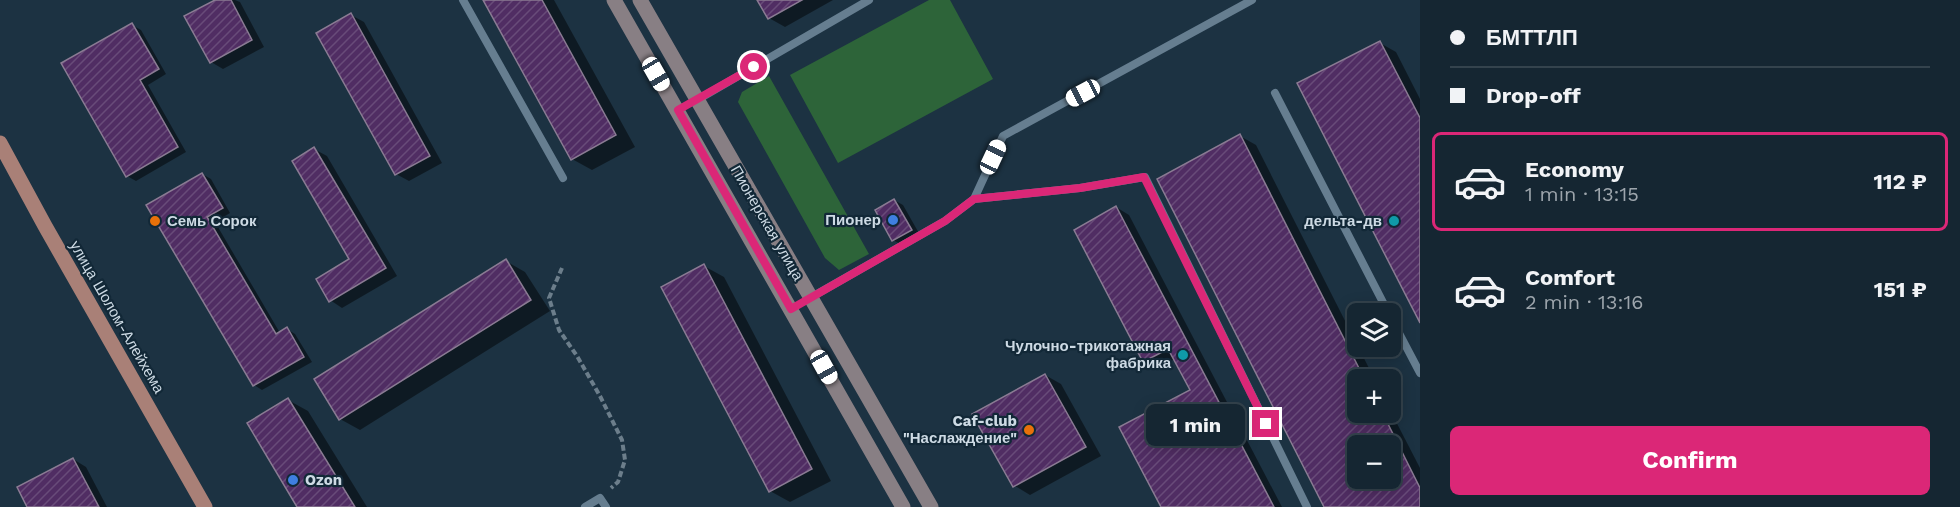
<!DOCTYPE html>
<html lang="en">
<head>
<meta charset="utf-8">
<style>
	body { margin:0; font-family:"Work Sans",sans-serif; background:#1e2e3a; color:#f1f3f6; height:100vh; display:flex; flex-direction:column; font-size:22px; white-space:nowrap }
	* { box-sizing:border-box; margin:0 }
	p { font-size:20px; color:#9da5ac }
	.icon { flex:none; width:33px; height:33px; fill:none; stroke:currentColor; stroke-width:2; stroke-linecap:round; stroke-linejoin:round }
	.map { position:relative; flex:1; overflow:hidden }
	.side { display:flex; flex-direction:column; background:#152632; width:540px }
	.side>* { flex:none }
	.top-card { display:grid; align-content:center; height:132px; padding:0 30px; background:#152632 }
	.tools { position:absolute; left:1347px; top:303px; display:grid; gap:12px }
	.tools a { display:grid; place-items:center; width:54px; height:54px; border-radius:9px; background:#152632; box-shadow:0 3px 15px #0003,0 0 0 2px #34434d; font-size:30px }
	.end { position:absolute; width:27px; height:27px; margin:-14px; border:8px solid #db2777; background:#fff; box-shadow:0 0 0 3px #fff }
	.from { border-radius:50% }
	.bubble { position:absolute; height:42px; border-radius:9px; background:#152632; box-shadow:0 3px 15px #0003,0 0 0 2px #34434d; font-size:20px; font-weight:700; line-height:42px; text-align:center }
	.car { position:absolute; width:18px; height:36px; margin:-18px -9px; border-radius:8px; box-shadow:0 0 4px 2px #0007; background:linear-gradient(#fff 24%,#345 0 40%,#fff 0 76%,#345 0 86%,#fff 0) }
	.top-card b { display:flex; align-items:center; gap:21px; height:57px; font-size:22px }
	.top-card b+b { border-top:2px solid #34434d }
	.top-card i { width:15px; height:15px; background:#f1f3f6 }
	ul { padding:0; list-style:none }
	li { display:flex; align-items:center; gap:18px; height:99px; margin:0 12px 9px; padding:0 18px; border:3px solid transparent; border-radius:9px }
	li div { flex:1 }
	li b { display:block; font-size:22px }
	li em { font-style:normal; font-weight:700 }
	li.current { border-color:#db2777 }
	li>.icon { width:54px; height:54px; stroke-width:1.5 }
	.primary-button { display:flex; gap:12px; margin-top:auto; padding:12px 30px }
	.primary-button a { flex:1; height:69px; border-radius:9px; background:#db2777; color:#fff; font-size:24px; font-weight:700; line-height:69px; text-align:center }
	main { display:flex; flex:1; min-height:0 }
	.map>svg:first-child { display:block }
</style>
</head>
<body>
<main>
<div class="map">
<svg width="1420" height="507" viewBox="0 0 1420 507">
	<defs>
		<pattern id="building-hatch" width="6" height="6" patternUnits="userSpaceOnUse" patternTransform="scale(1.5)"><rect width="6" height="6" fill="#502d63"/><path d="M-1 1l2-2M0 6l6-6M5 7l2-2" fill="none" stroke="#684b79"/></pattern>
	</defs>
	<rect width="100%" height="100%" fill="#1c3242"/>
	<path fill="#2d6439" d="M929 0H950L993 79 838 163 790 75Z
		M769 76 869 254 839 270 825 258 738 102 742 92Z"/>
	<path fill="#0007" fill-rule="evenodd" d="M218 0H235L240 2 264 47 223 69 211 62Z
		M485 0H554L635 147 592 170 572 159Z
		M759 0H833L785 27 769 18Z
		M351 15 364 22 442 163 409 181 396 174Z
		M132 25 141 30 166 74 148 85 186 152 136 181 127 176Z
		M1380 43 1396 52 1420 99V319L1299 84Z
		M1240 136 1256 145 1375 380H1358V412H1390V410L1420 468V507H1326ZM1358 446H1390V478H1358Z
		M314 149 327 156 397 276 342 308 330 300 352 260Z
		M202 174 211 179 230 213 215 222 280 333 287 329 295 334 312 362 262 390 254 385 148 206Z
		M894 200 903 205 920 235 902 245 893 240Z
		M1116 207 1129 215 1282 507H1163L1192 391 1175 359 1157 368 1144 361Z
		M506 261 525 272 550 311 360 430 340 419Z
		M704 266 724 277 831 481 790 502 770 491Z
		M1045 375 1061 384 1101 456 1030 495 1015 486Z
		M288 400 308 411 367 507H299Z
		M73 459 86 467 107 507H29Z"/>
	<path fill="url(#building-hatch)" stroke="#8a7b93" stroke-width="1.5" fill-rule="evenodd" d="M215 0H231L252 40 210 63 184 16Z
		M483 0H542L616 135 571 160Z
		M757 0H802L768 19Z
		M351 13 430 156 395 175 316 33Z
		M132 23 159 69 140 80 178 147 126 177 61 63Z
		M1380 41 1420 118V323L1297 83Z
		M1240 134 1365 380H1358V412H1382L1420 488V507H1324L1157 179ZM1358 446H1390V478H1358Z
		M314 147 386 268 329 302 316 279 349 259 292 161Z
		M202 173 223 208 207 217 276 334 287 327 304 357 253 386 146 205Z
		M894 199 912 230 892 241 875 210Z
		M1116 206 1128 229 1274 507H1161L1119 427 1190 390 1168 349 1143 362 1074 230Z
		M506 259 531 300 339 420 314 379Z
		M704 264 812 469 769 492 661 287Z
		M1045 374 1086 447 1013 487 972 414Z
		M288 398 355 507H297L247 423Z
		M73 458 99 507H27L17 487Z"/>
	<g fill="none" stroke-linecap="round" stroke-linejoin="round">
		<path stroke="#6c7e8b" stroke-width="4" stroke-dasharray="6 3" stroke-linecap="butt" d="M562 268 549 298 559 330 577 356 600 396 622 440 625 460 618 482 611 488"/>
		<path stroke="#667e90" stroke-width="8" d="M463 0 563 178
			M1275 93 1389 314
			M697 100 869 0
			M974 199 1080 188 1145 177 1307 507
			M810 298 945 221 974 199 1003 136 1252 0
			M1390 316 1420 373
			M585 507 600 498 606 507"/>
		<path stroke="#887f84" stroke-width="15" d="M614 0 903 507
			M640 0 931 507"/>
		<path stroke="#a98077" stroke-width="15" d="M0 143 45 226 205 507"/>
	</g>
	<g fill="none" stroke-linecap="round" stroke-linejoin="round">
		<path stroke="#db2777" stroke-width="8" d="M754 67 678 110 791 309 945 221 974 199 1080 188 1144 177 1266 424"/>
	</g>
	<g fill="#3f7fe0" stroke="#122837" stroke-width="2">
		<circle cx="893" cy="220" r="6"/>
		<circle cx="293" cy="480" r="6"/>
	</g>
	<g fill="#e8710a" stroke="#122837" stroke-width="2">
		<circle cx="155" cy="221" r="6"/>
		<circle cx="1029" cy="430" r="6"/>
	</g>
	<g fill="#0f9aa8" stroke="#122837" stroke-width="2">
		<circle cx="1394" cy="221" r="6"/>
		<circle cx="1183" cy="355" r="6"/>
	</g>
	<g text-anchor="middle" stroke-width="4.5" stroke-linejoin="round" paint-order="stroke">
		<g font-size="15" font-weight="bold" fill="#cddae4" stroke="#122837" text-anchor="end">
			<text x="881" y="225">Пионер</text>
			<text x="167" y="226" text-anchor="start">Семь Сорок</text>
			<text x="1382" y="226">дельта-дв</text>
			<text x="1171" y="351">Чулочно-трикотажная<tspan x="1171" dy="17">фабрика</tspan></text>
			<text x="1017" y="426">Caf-club<tspan x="1017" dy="17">"Наслаждение"</tspan></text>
			<text x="305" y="485" text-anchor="start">Ozon</text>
		</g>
		<g font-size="15" fill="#cddae4" stroke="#122837">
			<text transform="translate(767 223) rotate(60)" y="5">Пионерская улица</text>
			<text transform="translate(117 317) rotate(60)" y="5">улица Шолом-Алейхема</text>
		</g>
	</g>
</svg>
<div class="tools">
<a><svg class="icon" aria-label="layers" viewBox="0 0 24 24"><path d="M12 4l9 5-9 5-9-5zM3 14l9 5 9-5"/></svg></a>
<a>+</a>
<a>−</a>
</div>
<i class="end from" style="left:754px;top:67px"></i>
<i class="end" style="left:1266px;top:424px"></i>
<div class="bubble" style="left:1146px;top:404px;width:99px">1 min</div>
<i class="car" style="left:656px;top:74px;rotate:150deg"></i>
<i class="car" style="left:1083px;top:93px;rotate:242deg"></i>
<i class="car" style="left:993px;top:157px;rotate:25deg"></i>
<i class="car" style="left:824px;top:367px;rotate:151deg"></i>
</div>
<section class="side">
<div class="top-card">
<b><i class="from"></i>БМТТЛП</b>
<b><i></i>Drop-off</b>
</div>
<ul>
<li class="current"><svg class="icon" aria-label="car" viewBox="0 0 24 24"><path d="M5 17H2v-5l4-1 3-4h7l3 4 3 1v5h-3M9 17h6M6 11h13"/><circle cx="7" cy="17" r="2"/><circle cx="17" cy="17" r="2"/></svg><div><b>Economy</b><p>1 min · 13:15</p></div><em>112 ₽</em></li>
<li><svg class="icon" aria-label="car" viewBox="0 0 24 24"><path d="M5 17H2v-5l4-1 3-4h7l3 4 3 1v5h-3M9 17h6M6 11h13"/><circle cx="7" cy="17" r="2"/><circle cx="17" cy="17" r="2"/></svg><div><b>Comfort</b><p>2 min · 13:16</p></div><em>151 ₽</em></li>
</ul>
<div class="primary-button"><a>Confirm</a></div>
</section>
</main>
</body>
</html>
